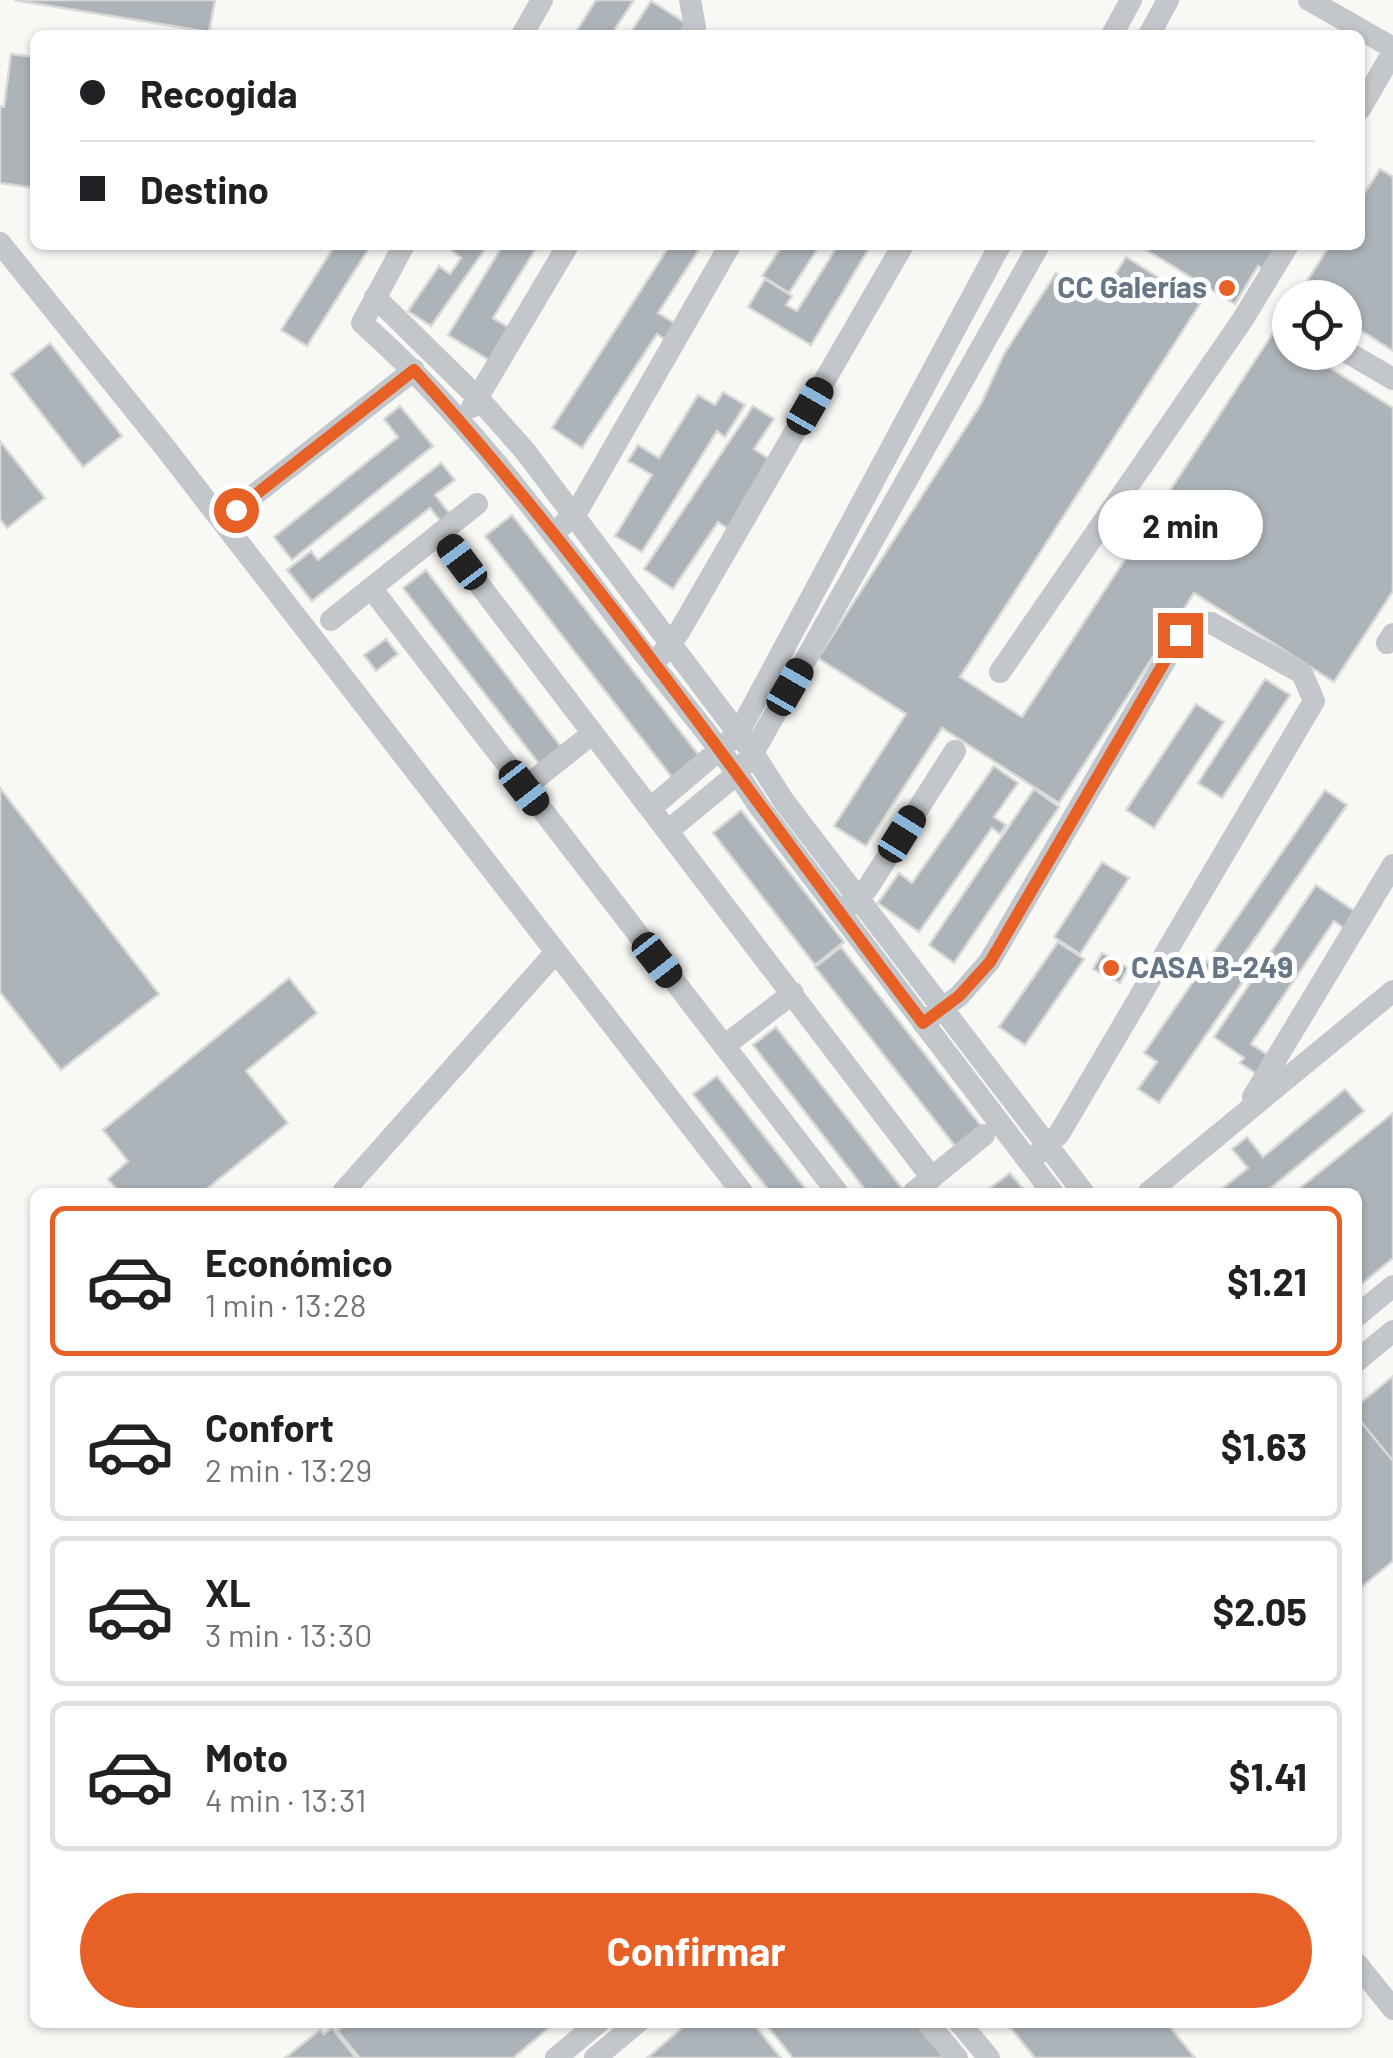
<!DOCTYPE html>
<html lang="es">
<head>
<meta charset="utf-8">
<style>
	body { margin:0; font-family:Barlow,sans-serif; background:#f2f2f2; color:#202124; height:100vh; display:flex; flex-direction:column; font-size:38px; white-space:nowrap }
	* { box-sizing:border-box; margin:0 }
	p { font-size:32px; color:#757577 }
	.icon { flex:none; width:55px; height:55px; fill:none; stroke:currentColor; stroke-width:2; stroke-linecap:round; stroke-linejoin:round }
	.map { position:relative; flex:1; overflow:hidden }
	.side { position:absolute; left:30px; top:1188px; width:1332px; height:840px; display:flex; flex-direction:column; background:#fff; border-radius:15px; box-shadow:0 2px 8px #0004 }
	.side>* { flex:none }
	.guide { position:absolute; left:30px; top:30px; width:1335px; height:220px; border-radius:15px; box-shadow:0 2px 8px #0004; display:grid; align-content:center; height:220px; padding:0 50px; background:#fff }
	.buttons { position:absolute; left:1272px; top:280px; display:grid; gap:20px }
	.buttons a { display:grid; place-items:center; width:90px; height:90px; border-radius:50%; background:#fff; box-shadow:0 2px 8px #0004; font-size:50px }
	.end { position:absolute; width:45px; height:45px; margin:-22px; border:12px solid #e76026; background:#fff; box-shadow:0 0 0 5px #fff }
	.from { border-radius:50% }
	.bubble { position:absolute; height:70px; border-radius:35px; background:#fff; box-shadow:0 2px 8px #0004; font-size:32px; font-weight:700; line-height:70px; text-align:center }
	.car { position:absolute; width:30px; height:60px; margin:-30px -15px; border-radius:12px; box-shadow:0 0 8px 2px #0007; background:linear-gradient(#222 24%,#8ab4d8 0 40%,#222 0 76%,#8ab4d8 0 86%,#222 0) }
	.guide b { display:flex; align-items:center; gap:35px; height:95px; font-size:38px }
	.guide b+b { border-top:2px solid #e0e0e0 }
	.guide i { width:25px; height:25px; background:#202124 }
	ul { padding:18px 0 0; list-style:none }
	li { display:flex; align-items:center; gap:30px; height:150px; margin:0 20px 15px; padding:0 30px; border:5px solid #e0e0e0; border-radius:15px }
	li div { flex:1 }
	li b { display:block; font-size:38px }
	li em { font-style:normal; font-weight:700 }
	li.on { border-color:#e76026 }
	li>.icon { width:90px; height:90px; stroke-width:1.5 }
	.primary-button { display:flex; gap:20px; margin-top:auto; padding:20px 50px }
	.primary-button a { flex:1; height:115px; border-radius:60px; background:#e76026; color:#fff; font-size:40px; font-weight:700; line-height:115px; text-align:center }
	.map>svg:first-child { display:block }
</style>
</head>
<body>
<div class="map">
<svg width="1393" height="2058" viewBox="0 0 1393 2058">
	<rect width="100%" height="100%" fill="#f8f8f5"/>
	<path fill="#acb4ba" stroke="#d9d9d7" stroke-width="2.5" d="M14 0H215L209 32Z
		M596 0H634L611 35H574Z
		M651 1 692 27 687 35H629Z
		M11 54 35 57V188L0 183V106L4 107Z
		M1380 169 1393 177V351L1345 320V298H1296L1330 245H1360V200Z
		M335 245H371L307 346 281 330Z
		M488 245 431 326 408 311 439 266 450 274 461 258 445 245Z
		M503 245H538L493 318 514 331 494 363 448 335Z
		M670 245H702L658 313 681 327 670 343 657 334 582 448 552 428Z
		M783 245H820L789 293 762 276Z
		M838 245H871L811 345 748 307 765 279 792 296 786 305 797 311Z
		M1138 245H1285L1268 272 1258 266 1235 304Z
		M1126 257 1200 304 960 677 1022 717 1290 307V352H1323L1318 360 1393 408V591L1334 682 1194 593 1059 803 942 728 866 846 834 826 906 714 818 658 981 404 1004 354 1056 273 1099 300Z
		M50 343 122 436 83 467 11 374Z
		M723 392 745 405 725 437 717 431 642 552 615 536 652 475 628 461 638 445 659 458 698 395 715 405Z
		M400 406 433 446 292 560 274 537 398 437 384 419Z
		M753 406 774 419 754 449 775 463 730 530 718 522 673 589 644 569Z
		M0 441 45 498 7 528 0 519Z
		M441 463 455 480 435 495 453 518 444 525 430 508 312 601 287 570 311 551 318 560Z
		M512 515 701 758 674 780 485 536Z
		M426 570 562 748 540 765 403 588Z
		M386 639 398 654 376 671 364 655Z
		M1265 679 1290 695 1222 798 1198 783Z
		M1196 704 1224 722 1154 828 1126 810Z
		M994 766 1018 783 994 817 1006 825 1000 834 992 828 919 932 878 903 899 873 912 883Z
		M0 788 159 994 61 1070 0 992Z
		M1034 789 1059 807 954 963 929 945Z
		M1325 790 1347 805 1236 966 1248 974 1159 1103 1138 1089 1157 1062 1144 1053Z
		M741 810 844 942 815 965 713 833Z
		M1102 862 1129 878 1080 954 1054 937Z
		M1316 885 1356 912 1344 928 1334 921 1251 1044 1272 1058 1260 1076 1240 1063 1244 1058 1214 1037Z
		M1058 942 1084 959 1025 1045 999 1027Z
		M841 947 981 1126 955 1146 815 967Z
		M1102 953 1128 968 1120 983 1093 969Z
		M289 978 317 1013 246 1071 288 1123 203 1192H119L108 1179 128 1161 103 1130Z
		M776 1027 905 1192H867L753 1045Z
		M717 1076 808 1192H770L693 1094Z
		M1345 1089 1364 1111 1266 1192H1218L1248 1168 1232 1149 1247 1137 1263 1157Z
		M1393 1113V1258L1358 1287V1192H1295Z
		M1010 1173 1026 1192H985Z
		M1393 1376V1461L1358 1418V1405Z
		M1358 1418 1393 1461V1561L1358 1590Z
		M348 2022H556L513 2058H360L337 2031Z
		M689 2022H752L781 2058H647Z
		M764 2022H918L948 2058H793Z
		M1006 2022H1166L1195 2058H1035Z
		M332 2028 356 2058H285L320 2030 324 2034Z"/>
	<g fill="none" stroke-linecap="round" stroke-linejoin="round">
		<path stroke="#c3c7cb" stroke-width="22" d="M1309 0 1393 48
			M522 35 542 0
			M690 35 695 27 690 0
			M1112 35 1131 0
			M1149 35 1168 0
			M1360 109 1393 52
			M0 243 163 445 742 1192
			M404 245 362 323C469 417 553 534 639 647 679 700 723 749 758 805L1052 1192
			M375 297 479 399 525 451 753 753 783 800 1083 1192
			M1345 351 1393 379
			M472 407 568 245
			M235 510 414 370
			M563 525 579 508 730 245
			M440 533 932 1178
			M371 588 837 1192
			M331 620 477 504
			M1387 643 1393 634
			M661 655 679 632 903 245
			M1000 672 1243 319 1288 245
			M524 788 593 733
			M652 807 738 734 1000 245
			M669 830 738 773 753 753 1039 245
			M846 907 867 889 955 751
			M923 1023 959 996 989 962 1180 635 1193 623H1211L1302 673 1314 701 1059 1134 1029 1162
			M724 1046 793 993
			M1253 1097 1393 865
			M343 1192 556 952
			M914 1192 984 1135
			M1149 1192 1393 991
			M1358 1315 1393 1286
			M1358 1360 1393 1331
			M1358 1965 1393 2009
			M927 2022 957 2058
			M959 2022 989 2058
			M556 2058 599 2022
			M595 2058 638 2022"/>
	</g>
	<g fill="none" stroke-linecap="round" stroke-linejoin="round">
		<path stroke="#e76026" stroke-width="12" d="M236 510 414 370C600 574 755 804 923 1023L959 996 990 962 1180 635"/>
	</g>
	<g fill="#e76026" stroke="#fff" stroke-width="4">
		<circle cx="1227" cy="288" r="10"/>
		<circle cx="1111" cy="968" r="10"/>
	</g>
	<g text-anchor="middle" stroke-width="10" stroke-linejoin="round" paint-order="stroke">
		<g font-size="30" font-weight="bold" fill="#667687" stroke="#fff" text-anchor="end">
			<text x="1207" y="298">CC Galerías</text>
			<text x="1131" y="978" text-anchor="start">CASA B-249</text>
		</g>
	</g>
</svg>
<div class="buttons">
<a><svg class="icon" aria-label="locate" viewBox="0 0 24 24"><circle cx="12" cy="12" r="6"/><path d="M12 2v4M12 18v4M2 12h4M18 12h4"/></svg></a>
</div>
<i class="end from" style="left:236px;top:510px"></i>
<i class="end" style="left:1180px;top:635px"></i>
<div class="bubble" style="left:1098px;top:490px;width:165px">2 min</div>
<i class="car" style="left:810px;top:406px;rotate:30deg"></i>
<i class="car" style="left:462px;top:562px;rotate:323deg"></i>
<i class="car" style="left:790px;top:687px;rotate:30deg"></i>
<i class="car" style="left:524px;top:788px;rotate:142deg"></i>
<i class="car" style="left:902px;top:834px;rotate:32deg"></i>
<i class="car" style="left:657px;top:960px;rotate:142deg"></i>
<div class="guide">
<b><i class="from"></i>Recogida</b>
<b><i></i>Destino</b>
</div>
<section class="side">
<ul>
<li class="on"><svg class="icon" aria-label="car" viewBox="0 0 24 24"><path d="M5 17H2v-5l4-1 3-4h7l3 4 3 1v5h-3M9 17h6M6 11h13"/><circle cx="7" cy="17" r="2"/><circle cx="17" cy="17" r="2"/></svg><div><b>Económico</b><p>1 min · 13:28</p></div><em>$1.21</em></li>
<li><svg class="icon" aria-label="car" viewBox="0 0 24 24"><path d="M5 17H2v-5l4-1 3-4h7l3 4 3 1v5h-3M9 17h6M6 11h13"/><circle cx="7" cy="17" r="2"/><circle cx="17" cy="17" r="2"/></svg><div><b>Confort</b><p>2 min · 13:29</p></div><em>$1.63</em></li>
<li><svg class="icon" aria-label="car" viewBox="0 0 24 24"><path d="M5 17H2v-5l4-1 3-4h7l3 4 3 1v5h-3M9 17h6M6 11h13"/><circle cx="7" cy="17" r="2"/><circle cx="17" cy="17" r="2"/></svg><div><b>XL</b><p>3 min · 13:30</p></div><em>$2.05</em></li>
<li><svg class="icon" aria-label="car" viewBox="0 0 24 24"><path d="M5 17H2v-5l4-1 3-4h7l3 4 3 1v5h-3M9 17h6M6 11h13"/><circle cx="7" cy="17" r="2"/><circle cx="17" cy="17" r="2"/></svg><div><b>Moto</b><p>4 min · 13:31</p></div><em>$1.41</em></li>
</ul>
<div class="primary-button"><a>Confirmar</a></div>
</section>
</div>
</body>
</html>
